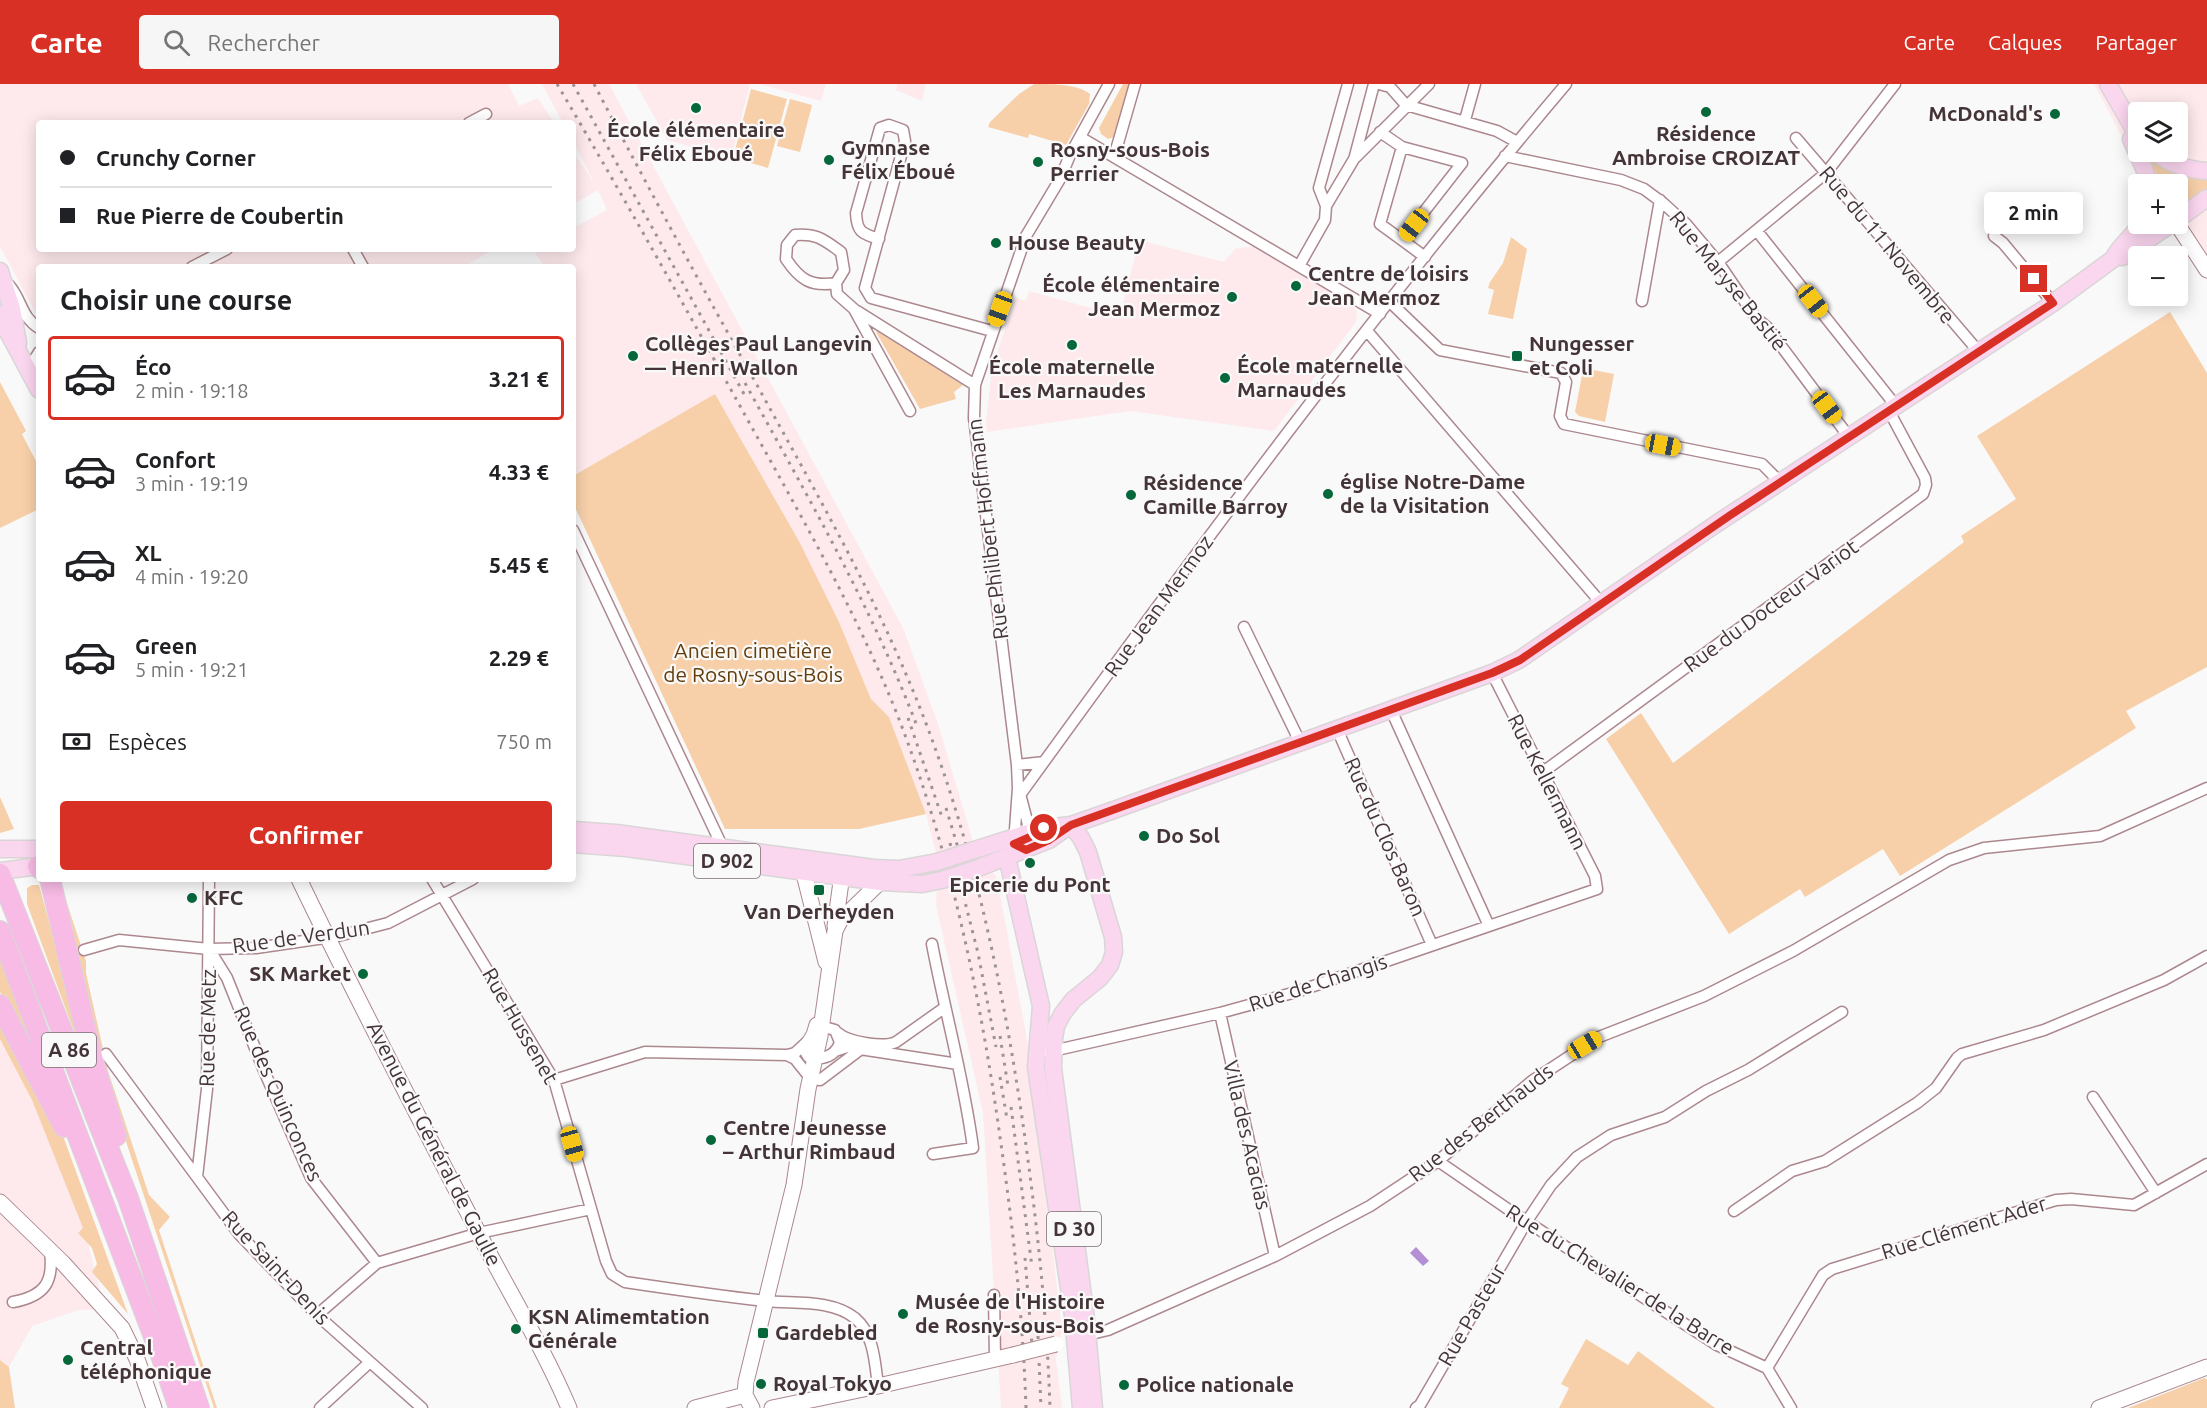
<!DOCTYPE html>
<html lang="fr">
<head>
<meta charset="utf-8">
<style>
	body { margin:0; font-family:Ubuntu,sans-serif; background:#f6f6f6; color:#202124; height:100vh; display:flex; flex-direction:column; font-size:22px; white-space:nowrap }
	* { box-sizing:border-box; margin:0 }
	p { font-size:20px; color:#757577 }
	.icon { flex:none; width:33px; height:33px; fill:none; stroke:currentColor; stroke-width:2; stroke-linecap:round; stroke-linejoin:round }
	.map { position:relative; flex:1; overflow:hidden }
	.drawer { position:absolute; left:36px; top:180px; width:540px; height:618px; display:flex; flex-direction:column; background:#fff; border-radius:6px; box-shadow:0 3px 15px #0003 }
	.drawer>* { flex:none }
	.top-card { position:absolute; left:36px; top:36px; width:540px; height:132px; border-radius:6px; box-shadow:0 3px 15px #0003; display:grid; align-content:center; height:132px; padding:0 24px; background:#fff }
	.buttons { position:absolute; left:2128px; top:18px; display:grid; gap:12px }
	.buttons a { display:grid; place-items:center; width:60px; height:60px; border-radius:6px; background:#fff; box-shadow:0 3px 15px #0003; font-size:30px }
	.end { position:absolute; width:27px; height:27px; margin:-14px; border:8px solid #d93025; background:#fff; box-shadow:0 0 0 3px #fff }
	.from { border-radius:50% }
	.bubble { position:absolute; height:42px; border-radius:6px; background:#fff; box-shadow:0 3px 15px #0003; font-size:20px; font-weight:700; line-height:42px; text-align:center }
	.car { position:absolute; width:18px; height:36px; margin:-18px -9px; border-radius:8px; box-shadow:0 0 4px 2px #0007; background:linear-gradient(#f5c518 24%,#345 0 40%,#f5c518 0 76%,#345 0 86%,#f5c518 0) }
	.top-card b { display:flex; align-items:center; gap:21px; height:57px; font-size:22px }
	.top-card b+b { border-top:2px solid #e0e0e0 }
	.top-card i { width:15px; height:15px; background:#202124 }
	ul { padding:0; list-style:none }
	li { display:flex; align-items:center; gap:18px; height:84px; margin:0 12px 9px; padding:0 12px; border:3px solid transparent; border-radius:6px }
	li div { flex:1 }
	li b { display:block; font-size:22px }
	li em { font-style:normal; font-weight:700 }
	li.active { border-color:#d93025 }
	li>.icon { width:54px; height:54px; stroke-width:1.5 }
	h2 { padding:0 24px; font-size:27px; line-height:72px }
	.pay { display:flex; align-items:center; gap:15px; height:66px; padding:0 24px; font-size:22px }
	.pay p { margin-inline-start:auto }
	.button { display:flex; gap:12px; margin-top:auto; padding:12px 24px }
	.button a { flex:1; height:69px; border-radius:6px; background:#d93025; color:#fff; font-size:24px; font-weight:700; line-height:69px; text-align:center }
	header { display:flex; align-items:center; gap:36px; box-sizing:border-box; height:84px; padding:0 30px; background:#d93025; color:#fff }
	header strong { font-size:28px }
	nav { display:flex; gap:33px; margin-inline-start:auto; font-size:21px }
	.search { width:420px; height:54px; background:#f6f6f6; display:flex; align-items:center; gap:15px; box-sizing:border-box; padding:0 21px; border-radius:6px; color:#757577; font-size:22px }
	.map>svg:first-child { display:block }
</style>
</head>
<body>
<header>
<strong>Carte</strong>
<div class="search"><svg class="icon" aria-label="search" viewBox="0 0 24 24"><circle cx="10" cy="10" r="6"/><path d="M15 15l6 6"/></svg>Rechercher</div>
<nav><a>Carte</a><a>Calques</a><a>Partager</a></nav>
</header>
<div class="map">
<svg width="2207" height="1324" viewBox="0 0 2207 1324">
	<rect width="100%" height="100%" fill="#f9f9f9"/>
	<path fill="#feeaed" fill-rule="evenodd" d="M0 0H508L519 22 538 14 554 39H39V165H494L463 183H39V236L0 162Z
		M542 0H609L903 544 939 643 975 764 997 794 1031 977 1062 1247 1056 1275 1062 1324H1001L983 1029 936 821 938 778 926 730 889 633 871 615 839 538 800 459 715 311 573 392V234L575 232 573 228V183H544L533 165H573V144L607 126 598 106 573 120V68L594 98 573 58V39H563Z
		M636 0H750L731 74 667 56Z
		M759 0H826L821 17Z
		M897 0H926L922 17 896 6Z
		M2094 0H2207V186L2178 140V100H2147ZM2139 28H2178V68H2139Z
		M1139 156 1224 178 1235 165 1255 162 1349 218 1357 228 1356 238 1274 347 1130 327 987 348 986 339 992 283 1016 214 1026 217 1029 207 1120 232Z
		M0 944 34 1011 80 1128 105 1225 79 1226 32 1242 9 1283 0 1276Z"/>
	<path fill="#f7d0aa" d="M1034 0C1052 0 1078 0 1090 10L1089 20 1066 61 1029 50 1028 54 988 43 990 38 1019 10Z
		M1123 0H1132L1119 51 1108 55 1101 50 1099 44Z
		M751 5 787 15 768 84 733 74Z
		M790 15 812 21 800 68 777 62Z
		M2149 74 2176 90 2207 95V109L2178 128V100H2160Z
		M1511 153 1527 165 1513 235 1488 230 1494 206 1488 204 1490 198 1503 179Z
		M2170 228 2207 289V583L2126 627 2136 644 1900 792 1883 765 1805 813 1800 805 1729 850 1606 655 1641 629 1673 679 1964 458 1961 452 2016 415 1977 352Z
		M878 247 963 301 954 308 956 315 920 325 876 248Z
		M1588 285 1614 290 1605 338 1579 332 1575 328 1583 286Z
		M0 298 26 347 22 350 39 383V425L0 444Z
		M715 310 800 459 839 538 871 615 889 633 926 730 859 745H725L573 419V392Z
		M0 713 14 745 0 749Z
		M59 795 86 877V889L108 987 149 1111 170 1133 159 1146 217 1324H214L109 1006Z
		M32 801H39L83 964 82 969 27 820V804Z
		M0 874 39 971 35 973 0 908Z
		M0 934 62 1049 128 1230 92 1188 97 1180 92 1164 78 1149 83 1144 32 1016 0 955Z
		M1586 1255 1628 1281 1638 1267 1715 1324H1559L1569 1304 1561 1300Z
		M0 1276 9 1283 15 1324H0Z
		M2204 1294 2207 1295V1324H2128Z"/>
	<path fill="#b48fd5" d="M1416 1163 1429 1177 1423 1182 1410 1169Z"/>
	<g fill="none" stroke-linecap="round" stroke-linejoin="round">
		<g stroke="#ac888e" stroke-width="13">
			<path id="street" d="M1379 0 1390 3 1406 21
				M1406 21 1497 47 1517 58
				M1465 36 1475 0
				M469 39 486 30
				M1380 48 1402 63 1462 79 1402 156 1425 173
				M1080 53 1380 230
				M1796 54 1979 268
				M1402 63 1380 140 1402 156
				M1355 72 1374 0
				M1505 72 1621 96 1644 105 1663 119 1686 140 1718 178 1756 234 1767 243 1849 353
				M1114 73 1135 0
				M1326 122 1319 104 1348 0
				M1757 147 1896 322
				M1994 152 2003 159 2053 219
				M879 155C861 149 857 148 856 129L880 44 889 41 903 46 905 57 865 204 871 214 992 247
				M353 165 363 183
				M1718 178 1826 89 1895 0
				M1299 182 1325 136 1326 122 1354 75 1429 0
				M192 183 227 165
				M836 199C811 203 800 196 786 175L787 161 795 151C817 149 824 156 841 168L844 186 836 199 837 210 854 225 910 327
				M9 201C22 216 21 233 39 244
				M1642 217 1660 116
				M1390 218 1440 266 1561 289 1566 298 1560 332 1564 340 1762 380 1780 398
				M857 227 975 301
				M1367 247 1602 520
				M28 286 39 268
				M573 446 722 762
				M1244 543 1300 658
				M1391 626 1489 842
				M1337 645 1432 861
				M1017 681 1044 678
				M1543 688 1923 410 1926 401 1925 394 1889 327
				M1020 710 1030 748 1027 751
				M1020 711C1195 469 1373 228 1566 0
				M1014 759 1018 704 1017 681 974 334 975 301 1026 152 1060 95 1070 71 1109 0
				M432 795 554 996 606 1177 612 1190 625 1198C672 1205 719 1212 766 1217 795 1220 831 1215 855 1234 874 1250 875 1279 878 1302
				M932 860C945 928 964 995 973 1064L933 1070
				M209 865 227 894 265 989 311 1094 377 1179
				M84 866 119 856 209 865 256 864 338 852 388 839 473 795
				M1220 929 1275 1172
				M838 949C848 958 884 964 896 958L944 924
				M835 967 847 963 958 980
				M1048 968 1220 929 1296 908 1597 805 1595 792 1492 589
				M106 970 239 1150 317 1231 422 1324
				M787 971 795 975 811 995 820 996 861 965
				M816 974C827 975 837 969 840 958L835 946 817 941
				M554 996 645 968 787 971 795 969 808 957
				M2093 1013 2156 1109
				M1438 1077 1515 1130 1717 1261 1767 1284 1791 1324
				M197 1093 207 1005 209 795
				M1734 1127 1792 1087 1825 1077 1917 1019 1936 1004 1957 974 1962 970 2044 946 2164 896 2207 872
				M994 1211 995 1275
				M13 1218C45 1212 54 1198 50 1167
				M317 1231 377 1179 479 1149 591 1125
				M1087 1251 1108 1246 1275 1172 1370 1122 1438 1077 1532 997 1599 953 1704 912 1793 867 1949 776 1984 764 2100 752 2207 704
				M1767 1284 1823 1191 1832 1185 2056 1116 2071 1115 2134 1121 2207 1080
				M320 1324 370 1278
				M1416 1324 1420 1321 1527 1137 1551 1101 1577 1073 1611 1051 1665 1033 1706 1007 1748 986 1842 928"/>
		</g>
		<g stroke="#ac888e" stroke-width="17">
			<path id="secondary" d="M2177 140 2207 186
				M808 779 804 780 803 786 826 878
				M299 795C356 914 418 1032 479 1150 509 1208 543 1263 569 1324
				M835 842 843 783
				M816 974 810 971 806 964 814 951 817 941
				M0 1118 63 1179 122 1244 137 1275 154 1324
				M695 1324 745 1311
				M752 1324 745 1311 746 1298 794 1101 808 1005 820 952 835 847 840 837 880 798
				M772 1324 878 1302 1013 1271
				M2099 1324 2207 1283"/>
		</g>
		<g stroke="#dad6d7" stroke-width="19">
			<path id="primary" d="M2108 0 2132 42 2139 63
				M2131 55 2144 84 2148 100
				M2155 68C2170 80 2187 86 2207 87
				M2178 135 2207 114
				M2122 173 2171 140
				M0 187 12 225 18 259
				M0 230 4 241 39 306
				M1071 741 1081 754 1088 768 1113 853 1114 868 1110 881 1100 894 1073 916 1063 929 1056 942 1054 955 1053 984 1086 1235 1094 1324
				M573 746 616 749 874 784 899 785 937 778
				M573 760 626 764 880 798 922 800 942 796
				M0 765H39
				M974 766 1044 744 1071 741 1111 727 1492 589 1519 576 1716 440 2053 219 2113 175C2119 162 2133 152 2141 140
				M1007 773 1041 922 1036 983 1073 1231 1081 1324
				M978 784 1049 756 1069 742
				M0 787 39 782"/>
		</g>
		<g stroke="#dad6d7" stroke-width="22">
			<path id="highway" d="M38 782 39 784
				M0 790 128 1114 199 1324
				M50 795 93 977 116 1052
				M0 847 162 1274 179 1324
				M0 921 64 1043"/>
		</g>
		<use href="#street" stroke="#fff" stroke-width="10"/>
		<use href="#secondary" stroke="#fff" stroke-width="15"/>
		<use href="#primary" stroke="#fad6ef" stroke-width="16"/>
		<use href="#highway" stroke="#f7bbe5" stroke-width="20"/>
		<path stroke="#9b9394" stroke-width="3" stroke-dasharray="3 6" stroke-linecap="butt" d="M557 0C625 115 690 232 755 349 806 441 858 532 897 630 950 766 980 909 1000 1053 1013 1143 1023 1233 1026 1324
			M573 0 744 310
			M594 0C647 101 701 202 757 301 814 405 874 509 918 619 973 756 1003 901 1024 1047 1037 1139 1047 1231 1050 1324
			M745 299C807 411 871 522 917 642
			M908 634 943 736
			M946 724 959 767
			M950 759 978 869 996 963
			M1000 952 1008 1002
			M1000 993 1007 1035
			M1011 1023 1032 1183
			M1025 1174 1032 1261
			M1038 1252 1041 1324"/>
		<g stroke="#ac888e" stroke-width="17" stroke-linecap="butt">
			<path id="secondary-bridge" d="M1013 1271 1056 1260"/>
		</g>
		<g stroke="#dad6d7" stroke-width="19" stroke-linecap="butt">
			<path id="primary-bridge" d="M937 778 974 766
				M942 796 978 784"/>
		</g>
		<use href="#secondary-bridge" stroke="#fff" stroke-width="15"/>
		<use href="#primary-bridge" stroke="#fad6ef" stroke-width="16"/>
	</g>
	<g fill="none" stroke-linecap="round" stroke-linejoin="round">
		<path stroke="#d93025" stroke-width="8" d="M1044 744 1030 753 1014 760 1026 766 1049 756 1071 741 1492 589 1520 576 1729 432 2053 219 2034 195"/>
	</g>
	<g fill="#06673b" stroke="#f9f9f9" stroke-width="2">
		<circle cx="696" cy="24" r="6"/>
		<circle cx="1706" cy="28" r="6"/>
		<circle cx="2055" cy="30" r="6"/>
		<circle cx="829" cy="76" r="6"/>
		<circle cx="1038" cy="78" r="6"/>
		<circle cx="996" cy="159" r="6"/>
		<circle cx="1296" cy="202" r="6"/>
		<circle cx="1232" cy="213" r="6"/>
		<circle cx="1072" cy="261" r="6"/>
		<circle cx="633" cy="272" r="6"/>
		<rect x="1511" y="266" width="12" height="12" rx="3"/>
		<circle cx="1225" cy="294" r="6"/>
		<circle cx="1328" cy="410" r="6"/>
		<circle cx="1131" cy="411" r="6"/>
		<circle cx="1144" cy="752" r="6"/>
		<circle cx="1030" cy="779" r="6"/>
		<rect x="813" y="800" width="12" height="12" rx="3"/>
		<circle cx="192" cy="814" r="6"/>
		<circle cx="363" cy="890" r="6"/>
		<circle cx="711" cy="1056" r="6"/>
		<circle cx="903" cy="1230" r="6"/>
		<circle cx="516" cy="1245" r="6"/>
		<rect x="757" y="1243" width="12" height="12" rx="3"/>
		<circle cx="68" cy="1276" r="6"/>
		<circle cx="761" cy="1300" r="6"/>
		<circle cx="1124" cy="1301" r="6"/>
	</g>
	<g text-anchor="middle" stroke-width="4.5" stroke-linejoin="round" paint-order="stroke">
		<g fill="#f9f9f9" stroke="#7a6f71" stroke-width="1.5">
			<rect x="694" y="760" width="66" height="34" rx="4.5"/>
			<rect x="42" y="949" width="54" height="34" rx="4.5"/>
			<rect x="1047" y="1128" width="54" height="34" rx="4.5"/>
		</g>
		<g font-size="20" font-weight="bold" fill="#443437">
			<text x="727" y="784">D 902</text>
			<text x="69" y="973">A 86</text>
			<text x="1074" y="1152">D 30</text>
		</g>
		<g font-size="21" font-weight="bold" fill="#443437" stroke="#f9f9f9" text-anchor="start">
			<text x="2043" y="37" text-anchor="end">McDonald's</text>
			<text x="696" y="53" text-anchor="middle">École élémentaire<tspan x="696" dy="24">Félix Eboué</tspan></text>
			<text x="1706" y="57" text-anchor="middle">Résidence<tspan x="1706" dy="24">Ambroise CROIZAT</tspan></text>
			<text x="841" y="71">Gymnase<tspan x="841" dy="24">Félix Éboué</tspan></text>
			<text x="1050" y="73">Rosny-sous-Bois<tspan x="1050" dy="24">Perrier</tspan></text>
			<text x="1008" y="166">House Beauty</text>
			<text x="1308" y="197">Centre de loisirs<tspan x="1308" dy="24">Jean Mermoz</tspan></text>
			<text x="1220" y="208" text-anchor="end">École élémentaire<tspan x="1220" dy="24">Jean Mermoz</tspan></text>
			<text x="645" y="267">Collèges Paul Langevin<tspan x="645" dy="24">— Henri Wallon</tspan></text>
			<text x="1529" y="267">Nungesser<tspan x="1529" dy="24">et Coli</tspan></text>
			<text x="1237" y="289">École maternelle<tspan x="1237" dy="24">Marnaudes</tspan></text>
			<text x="1072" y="290" text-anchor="middle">École maternelle<tspan x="1072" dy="24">Les Marnaudes</tspan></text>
			<text x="1340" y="405">église Notre-Dame<tspan x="1340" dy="24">de la Visitation</tspan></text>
			<text x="1143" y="406">Résidence<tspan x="1143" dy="24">Camille Barroy</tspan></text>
			<text x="1156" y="759">Do Sol</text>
			<text x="1030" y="808" text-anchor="middle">Epicerie du Pont</text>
			<text x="204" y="821">KFC</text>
			<text x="819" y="835" text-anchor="middle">Van Derheyden</text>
			<text x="351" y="897" text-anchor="end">SK Market</text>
			<text x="723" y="1051">Centre Jeunesse<tspan x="723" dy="24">– Arthur Rimbaud</tspan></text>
			<text x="915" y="1225">Musée de l'Histoire<tspan x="915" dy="24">de Rosny-sous-Bois</tspan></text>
			<text x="528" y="1240">KSN Alimemtation<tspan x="528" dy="24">Générale</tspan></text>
			<text x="775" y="1256">Gardebled</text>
			<text x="80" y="1271">Central<tspan x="80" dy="24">téléphonique</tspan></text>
			<text x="773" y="1307">Royal Tokyo</text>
			<text x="1136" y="1308">Police nationale</text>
		</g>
		<g font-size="21" fill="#443437" stroke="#f9f9f9">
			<text transform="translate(1887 161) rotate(50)" y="7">Rue du 11 Novembre</text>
			<text transform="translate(1728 197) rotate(51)" y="7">Rue Maryse Bastié</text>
			<text transform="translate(988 445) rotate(-97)" y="7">Rue Philibert Hoffmann</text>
			<text transform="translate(1159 522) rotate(-54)" y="7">Rue Jean Mermoz</text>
			<text transform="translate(1771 522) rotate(-36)" y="7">Rue du Docteur Variot</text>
			<text transform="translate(1547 698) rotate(63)" y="7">Rue Kellermann</text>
			<text transform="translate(1385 753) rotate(66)" y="7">Rue du Clos Baron</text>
			<text transform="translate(301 853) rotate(-8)" y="7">Rue de Verdun</text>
			<text transform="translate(1318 899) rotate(-18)" y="7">Rue de Changis</text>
			<text transform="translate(520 942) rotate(60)" y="7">Rue Hussenet</text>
			<text transform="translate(208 944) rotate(-89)" y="7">Rue de Metz</text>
			<text transform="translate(278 1010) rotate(66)" y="7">Rue des Quinconces</text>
			<text transform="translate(1481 1039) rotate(-38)" y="7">Rue des Berthauds</text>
			<text transform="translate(1247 1051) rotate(77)" y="7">Villa des Acacias</text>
			<text transform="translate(434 1060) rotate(63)" y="7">Avenue du Général de Gaulle</text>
			<text transform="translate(1964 1144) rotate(-17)" y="7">Rue Clément Ader</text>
			<text transform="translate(276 1184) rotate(47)" y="7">Rue Saint-Denis</text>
			<text transform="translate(1620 1196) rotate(32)" y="7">Rue du Chevalier de la Barre</text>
			<text transform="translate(1472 1231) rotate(-60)" y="7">Rue Pasteur</text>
		</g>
		<g font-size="21" fill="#633c08" stroke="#f9f9f9">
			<text x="753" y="574">Ancien cimetière<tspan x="753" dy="24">de Rosny-sous-Bois</tspan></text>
		</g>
	</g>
</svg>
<div class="buttons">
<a><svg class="icon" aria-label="layers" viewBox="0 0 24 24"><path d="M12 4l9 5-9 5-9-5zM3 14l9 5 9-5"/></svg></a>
<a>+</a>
<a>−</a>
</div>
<i class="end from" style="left:1044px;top:744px"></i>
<i class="end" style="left:2034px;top:195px"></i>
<div class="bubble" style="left:1984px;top:108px;width:99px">2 min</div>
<i class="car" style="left:1414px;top:141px;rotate:218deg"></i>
<i class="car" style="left:1813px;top:217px;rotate:142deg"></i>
<i class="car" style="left:1000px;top:225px;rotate:200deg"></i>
<i class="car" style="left:1827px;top:323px;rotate:143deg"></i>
<i class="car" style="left:1663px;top:361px;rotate:101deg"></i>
<i class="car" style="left:1585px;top:961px;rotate:59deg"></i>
<i class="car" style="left:572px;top:1060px;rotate:164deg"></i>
<div class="top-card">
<b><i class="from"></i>Crunchy Corner</b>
<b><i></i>Rue Pierre de Coubertin</b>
</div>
<section class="drawer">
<h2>Choisir une course</h2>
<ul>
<li class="active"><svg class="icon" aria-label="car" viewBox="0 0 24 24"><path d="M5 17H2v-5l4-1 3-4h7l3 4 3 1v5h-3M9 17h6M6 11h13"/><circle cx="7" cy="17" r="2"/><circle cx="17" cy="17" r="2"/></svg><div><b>Éco</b><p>2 min · 19:18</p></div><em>3.21 €</em></li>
<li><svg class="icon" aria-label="car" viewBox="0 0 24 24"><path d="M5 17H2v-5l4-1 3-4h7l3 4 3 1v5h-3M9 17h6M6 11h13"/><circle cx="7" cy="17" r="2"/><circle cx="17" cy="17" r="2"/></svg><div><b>Confort</b><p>3 min · 19:19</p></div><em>4.33 €</em></li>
<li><svg class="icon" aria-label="car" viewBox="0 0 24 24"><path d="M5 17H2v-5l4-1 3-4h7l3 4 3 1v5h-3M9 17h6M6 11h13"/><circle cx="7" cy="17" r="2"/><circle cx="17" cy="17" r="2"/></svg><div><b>XL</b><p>4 min · 19:20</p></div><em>5.45 €</em></li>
<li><svg class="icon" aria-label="car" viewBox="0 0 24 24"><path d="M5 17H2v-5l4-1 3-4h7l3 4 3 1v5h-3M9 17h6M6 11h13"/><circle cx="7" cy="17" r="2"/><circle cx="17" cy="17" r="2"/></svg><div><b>Green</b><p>5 min · 19:21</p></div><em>2.29 €</em></li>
</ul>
<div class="pay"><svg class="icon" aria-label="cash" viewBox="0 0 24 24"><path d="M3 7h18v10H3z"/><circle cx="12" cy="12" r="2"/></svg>Espèces<p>750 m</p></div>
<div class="button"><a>Confirmer</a></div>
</section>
</div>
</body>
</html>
